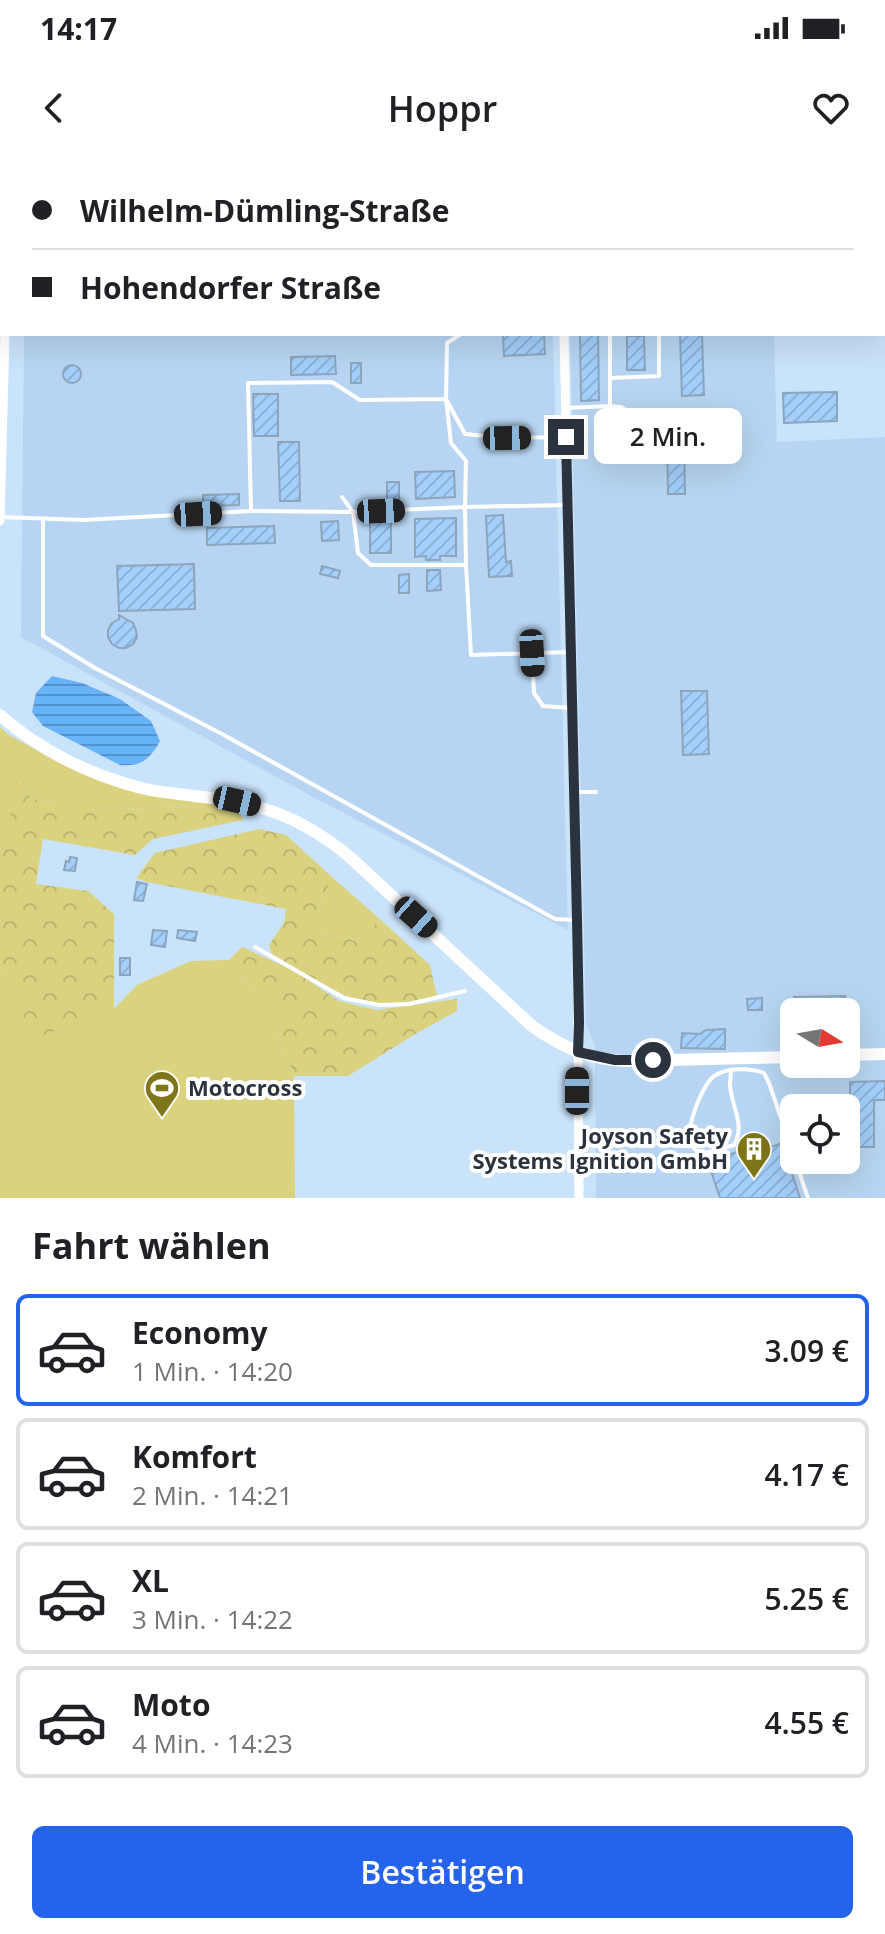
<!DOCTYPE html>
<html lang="de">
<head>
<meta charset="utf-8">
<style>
	body { margin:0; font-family:"Open Sans",sans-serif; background:#f2f2f2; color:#202124; height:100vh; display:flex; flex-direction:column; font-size:30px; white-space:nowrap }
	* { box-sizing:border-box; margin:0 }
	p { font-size:26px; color:#757577 }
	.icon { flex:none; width:44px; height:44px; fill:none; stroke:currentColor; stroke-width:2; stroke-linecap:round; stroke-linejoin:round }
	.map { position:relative; height:1038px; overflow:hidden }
	.side { display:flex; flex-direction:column; background:#fff; flex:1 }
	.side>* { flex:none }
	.top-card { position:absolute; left:0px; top:0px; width:886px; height:176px; box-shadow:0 8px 32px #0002; display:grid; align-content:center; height:176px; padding:0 32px; background:#fff }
	.needle { width:52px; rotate:101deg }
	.tools { position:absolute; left:780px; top:838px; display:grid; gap:16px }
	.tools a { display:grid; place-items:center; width:80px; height:80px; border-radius:12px; background:#fff; box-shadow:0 8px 32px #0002; font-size:40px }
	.end { position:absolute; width:36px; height:36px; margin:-18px; border:10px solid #2b343e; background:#fff; box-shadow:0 0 0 4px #fff }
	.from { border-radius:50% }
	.bubble { position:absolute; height:56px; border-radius:12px; background:#fff; box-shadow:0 8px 32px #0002; font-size:26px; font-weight:600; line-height:56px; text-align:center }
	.car { position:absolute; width:24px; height:48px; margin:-24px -12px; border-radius:10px; box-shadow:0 0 6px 2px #0007; background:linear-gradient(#222 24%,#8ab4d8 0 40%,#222 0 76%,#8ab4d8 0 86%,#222 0) }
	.top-card b { display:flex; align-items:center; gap:28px; height:76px; font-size:30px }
	.top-card b+b { border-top:2px solid #e0e0e0 }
	.top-card i { width:20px; height:20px; background:#202124 }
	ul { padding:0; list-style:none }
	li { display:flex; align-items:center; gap:24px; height:112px; margin:0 16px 12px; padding:0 16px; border:4px solid #e0e0e0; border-radius:12px }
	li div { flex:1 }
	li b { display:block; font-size:30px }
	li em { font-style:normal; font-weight:600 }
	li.selected { border-color:#2563eb }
	li>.icon { width:72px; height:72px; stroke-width:1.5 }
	h2 { padding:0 32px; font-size:36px; line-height:96px }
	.button { display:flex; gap:16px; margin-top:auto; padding:16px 32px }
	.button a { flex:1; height:92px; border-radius:12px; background:#2563eb; color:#fff; font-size:32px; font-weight:600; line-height:92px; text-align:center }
	.status { display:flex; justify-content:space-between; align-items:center; height:56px; padding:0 40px; background:#fff; direction:ltr }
	.status svg { height:22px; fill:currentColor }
	header { display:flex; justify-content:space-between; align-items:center; height:104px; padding:0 32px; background:#fff; font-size:36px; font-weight:600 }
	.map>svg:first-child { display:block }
</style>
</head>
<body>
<div class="status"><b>14:17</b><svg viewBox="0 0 49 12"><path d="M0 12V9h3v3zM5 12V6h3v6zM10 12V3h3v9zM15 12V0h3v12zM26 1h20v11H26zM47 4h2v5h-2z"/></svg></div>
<header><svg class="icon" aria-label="back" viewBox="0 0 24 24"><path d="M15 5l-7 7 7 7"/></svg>Hoppr<svg class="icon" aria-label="heart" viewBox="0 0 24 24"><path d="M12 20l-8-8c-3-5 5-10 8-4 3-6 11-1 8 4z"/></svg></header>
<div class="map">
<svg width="885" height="1038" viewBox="0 0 885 1038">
	<defs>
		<pattern id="forest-crowns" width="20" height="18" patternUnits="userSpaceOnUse" patternTransform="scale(2)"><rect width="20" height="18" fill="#dbd27f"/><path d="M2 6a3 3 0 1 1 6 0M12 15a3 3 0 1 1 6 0" fill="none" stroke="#bcb56f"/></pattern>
		<pattern id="water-rules" width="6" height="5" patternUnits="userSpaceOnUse" patternTransform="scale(2)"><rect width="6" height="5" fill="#67b3f9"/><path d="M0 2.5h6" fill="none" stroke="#5592cb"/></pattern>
		<pattern id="building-hatch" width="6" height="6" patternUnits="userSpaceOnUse" patternTransform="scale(2)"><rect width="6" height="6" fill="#a3cffa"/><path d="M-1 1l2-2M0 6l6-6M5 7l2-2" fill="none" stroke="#8cb2d7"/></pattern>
	</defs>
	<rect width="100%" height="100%" fill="#c9e3fb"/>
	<path fill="#b7d5f2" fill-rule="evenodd" d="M26 0H534L535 2H26Z
		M24 174H553L568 770 311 636 21 477Z
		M570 174H774L777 282 885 277V1038H596L595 886 586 864ZM794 852H846V904H794ZM794 948H846V1000H794Z"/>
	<path fill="#dbd27f" d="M0 567 9 575 59 602 143 632 238 643V650L190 647 118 649 32 639 18 621 5 685H0Z
		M332 717 381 760 355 781 321 772 315 763V755Z
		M229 800 256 835 290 846 276 870 294 916 295 1038H0V813L12 815 114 849 137 825 191 801Z"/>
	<path fill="url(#forest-crowns)" d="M17 620 32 639 118 649 190 647 238 650 243 660 153 679 135 695 43 679 36 724 88 731 114 754V849L30 880 12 815 0 813V685L5 684Z
		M259 669 286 675 332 717 315 755 316 763 321 772 355 781 381 760 430 805 437 836C407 843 373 849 344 835 319 824 296 808 272 794L269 785 284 763 286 749 147 722 136 718 155 693Z
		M242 787 295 811 339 841 377 850 457 839V851L417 873 348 916H294L276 870 289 846 256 835 229 800Z"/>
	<path fill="url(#water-rules)" d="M52 516 82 523 120 539 151 561 160 581C150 599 141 607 120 605L43 566 32 552 36 533Z"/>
	<path fill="url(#building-hatch)" stroke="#8da5bc" stroke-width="2" d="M503 174H544L545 194 504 196Z
		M580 174H598L599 240 581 241Z
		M680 174H702L704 235 682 236Z
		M627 176H644L645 210H627Z
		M335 196 336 214 291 215V197Z
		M351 203H361V223H351Z
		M63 214a9 9 0 1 1 18 0a9 9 0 1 1-18 0Z
		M837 232V261L784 263 783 233Z
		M253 234H278V276H254Z
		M667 276H684L685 334H668Z
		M278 282H299L300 341H280Z
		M454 311 455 337 416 339 415 312Z
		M387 322H399V344H387Z
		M239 334V345L203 346V335Z
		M503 355 506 402 511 401 512 416 489 417 486 356Z
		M456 358V396H440V400H426V396L415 397V359Z
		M370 359H391V393H370Z
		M338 361 339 380 322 381 321 362Z
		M274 366 275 383 207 385V368Z
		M194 404 195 449 119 451 117 406Z
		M322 406 340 411 338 418 320 414Z
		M427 410H440L441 430 427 431Z
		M409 414V433H399V415Z
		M119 455 133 463 136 470 137 477 133 484 126 488H119L112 484 108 477V470L112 463 119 459Z
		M681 531H707L709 594 683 595Z
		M70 697 77 698 75 711 64 710 66 701 69 702Z
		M137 722 147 724 143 741 134 740Z
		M153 770 167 771 165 787 151 785Z
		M178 770 197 772 195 781 177 778Z
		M120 798H130V815H120Z
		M845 836V852H795L794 837Z
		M762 838V850H748L747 839Z
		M725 869V889L681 888 682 873 700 874 706 870Z
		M885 921V940H874V987H854V942H850V922Z
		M782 983 800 1038H720L708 1002 742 990 744 996Z"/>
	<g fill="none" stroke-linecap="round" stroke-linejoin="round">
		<path stroke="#7b8d9e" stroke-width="2" stroke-dasharray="6 4" stroke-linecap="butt" d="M750 0 751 2
			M884 23 885 22"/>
		<path stroke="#fff" stroke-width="4" d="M361 2 417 0
			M610 174V218
			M610 246 621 247 628 251 630 261C643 269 658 269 672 269
			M567 248 610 246V218L659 216V174
			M566 277 507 278 465 274 446 239 451 283 466 301 465 347 567 345
			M342 337 353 352 358 393 371 405H466
			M251 351 353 352 465 347 466 405 471 495 570 492
			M1 357 83 360 251 351 248 223 332 222 360 240 446 239 447 183 461 174
			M43 359V476L95 508 222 574 555 759 575 760
			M532 493 534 533 543 546 571 548
			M576 632H596
			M255 787 344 838 379 845 409 844 465 831
			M731 911C731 916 730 920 730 925 731 945 746 965 734 985L702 994C700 993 693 988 692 986 683 972 702 925 714 916 727 907 751 908 764 913L769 923 794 996
			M795 1000 808 1038"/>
		<path stroke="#fff" stroke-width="9" d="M539 0 542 2
			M9 2V0
			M561 2V0
			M0 46H2
			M564 174 577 760 579 1038
			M0 361 5 174"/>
		<path stroke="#fff" stroke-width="12" d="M0 555C39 590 90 615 141 628 172 635 205 636 238 642 281 650 318 670 351 698L532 866C562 887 587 899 625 901L794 897
			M846 895 885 894"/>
	</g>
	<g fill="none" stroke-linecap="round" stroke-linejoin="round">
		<path stroke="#2b343e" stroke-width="10" d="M566 277 577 760 579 863 578 892 615 900H653"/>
	</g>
	<defs>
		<g id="stadium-pin" transform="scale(1.8)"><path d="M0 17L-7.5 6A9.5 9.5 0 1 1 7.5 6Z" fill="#7f761a" stroke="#fff"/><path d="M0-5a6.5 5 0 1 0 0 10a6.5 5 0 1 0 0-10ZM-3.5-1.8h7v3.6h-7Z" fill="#fff"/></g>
		<g id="building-pin" transform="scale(1.8)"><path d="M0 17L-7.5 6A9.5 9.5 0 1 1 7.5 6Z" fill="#7f761a" stroke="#fff"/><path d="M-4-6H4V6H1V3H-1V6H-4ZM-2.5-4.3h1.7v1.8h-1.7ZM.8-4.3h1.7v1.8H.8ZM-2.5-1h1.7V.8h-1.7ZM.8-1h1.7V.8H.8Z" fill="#fff"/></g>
	</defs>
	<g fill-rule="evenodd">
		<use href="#stadium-pin" x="162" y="928"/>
		<use href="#building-pin" x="754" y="989"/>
	</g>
	<g text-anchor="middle" stroke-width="8" stroke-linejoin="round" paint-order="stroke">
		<g font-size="22" font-weight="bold" fill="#2b343e" stroke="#fff" text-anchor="start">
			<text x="188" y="936">Motocross</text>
			<text x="728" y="984" text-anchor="end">Joyson Safety<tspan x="728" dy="25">Systems Ignition GmbH</tspan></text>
		</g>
	</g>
</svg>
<div class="tools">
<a><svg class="needle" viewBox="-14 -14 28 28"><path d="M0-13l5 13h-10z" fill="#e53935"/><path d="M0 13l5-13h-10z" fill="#757577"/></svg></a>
<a><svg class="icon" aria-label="locate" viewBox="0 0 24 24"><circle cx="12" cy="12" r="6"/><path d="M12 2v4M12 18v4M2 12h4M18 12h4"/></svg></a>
</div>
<i class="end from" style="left:653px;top:900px"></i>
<i class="end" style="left:566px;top:277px"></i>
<div class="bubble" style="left:594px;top:248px;width:148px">2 Min.</div>
<i class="car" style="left:507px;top:278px;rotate:89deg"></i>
<i class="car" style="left:381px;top:351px;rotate:88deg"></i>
<i class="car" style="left:198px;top:354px;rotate:87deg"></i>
<i class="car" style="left:532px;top:493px;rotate:177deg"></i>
<i class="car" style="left:237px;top:641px;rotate:103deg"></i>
<i class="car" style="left:416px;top:757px;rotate:132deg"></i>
<i class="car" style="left:577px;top:931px;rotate:0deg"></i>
<div class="top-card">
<b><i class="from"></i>Wilhelm-Dümling-Straße</b>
<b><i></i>Hohendorfer Straße</b>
</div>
</div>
<section class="side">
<h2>Fahrt wählen</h2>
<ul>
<li class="selected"><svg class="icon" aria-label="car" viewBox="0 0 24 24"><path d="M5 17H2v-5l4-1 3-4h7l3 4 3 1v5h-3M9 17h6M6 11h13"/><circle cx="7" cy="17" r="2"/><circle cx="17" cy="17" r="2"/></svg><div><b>Economy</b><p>1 Min. · 14:20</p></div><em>3.09 €</em></li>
<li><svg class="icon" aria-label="car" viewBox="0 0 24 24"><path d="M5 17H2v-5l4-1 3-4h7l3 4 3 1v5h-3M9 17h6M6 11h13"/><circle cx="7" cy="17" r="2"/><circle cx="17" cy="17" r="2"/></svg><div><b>Komfort</b><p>2 Min. · 14:21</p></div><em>4.17 €</em></li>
<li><svg class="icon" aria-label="car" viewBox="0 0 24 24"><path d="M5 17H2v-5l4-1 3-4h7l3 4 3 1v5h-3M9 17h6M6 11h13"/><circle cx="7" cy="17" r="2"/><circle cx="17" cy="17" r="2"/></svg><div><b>XL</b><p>3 Min. · 14:22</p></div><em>5.25 €</em></li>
<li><svg class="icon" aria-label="car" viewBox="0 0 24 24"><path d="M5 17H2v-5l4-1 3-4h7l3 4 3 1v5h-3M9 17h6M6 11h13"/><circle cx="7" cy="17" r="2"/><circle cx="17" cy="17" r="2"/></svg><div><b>Moto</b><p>4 Min. · 14:23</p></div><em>4.55 €</em></li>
</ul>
<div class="button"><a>Bestätigen</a></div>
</section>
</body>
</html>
